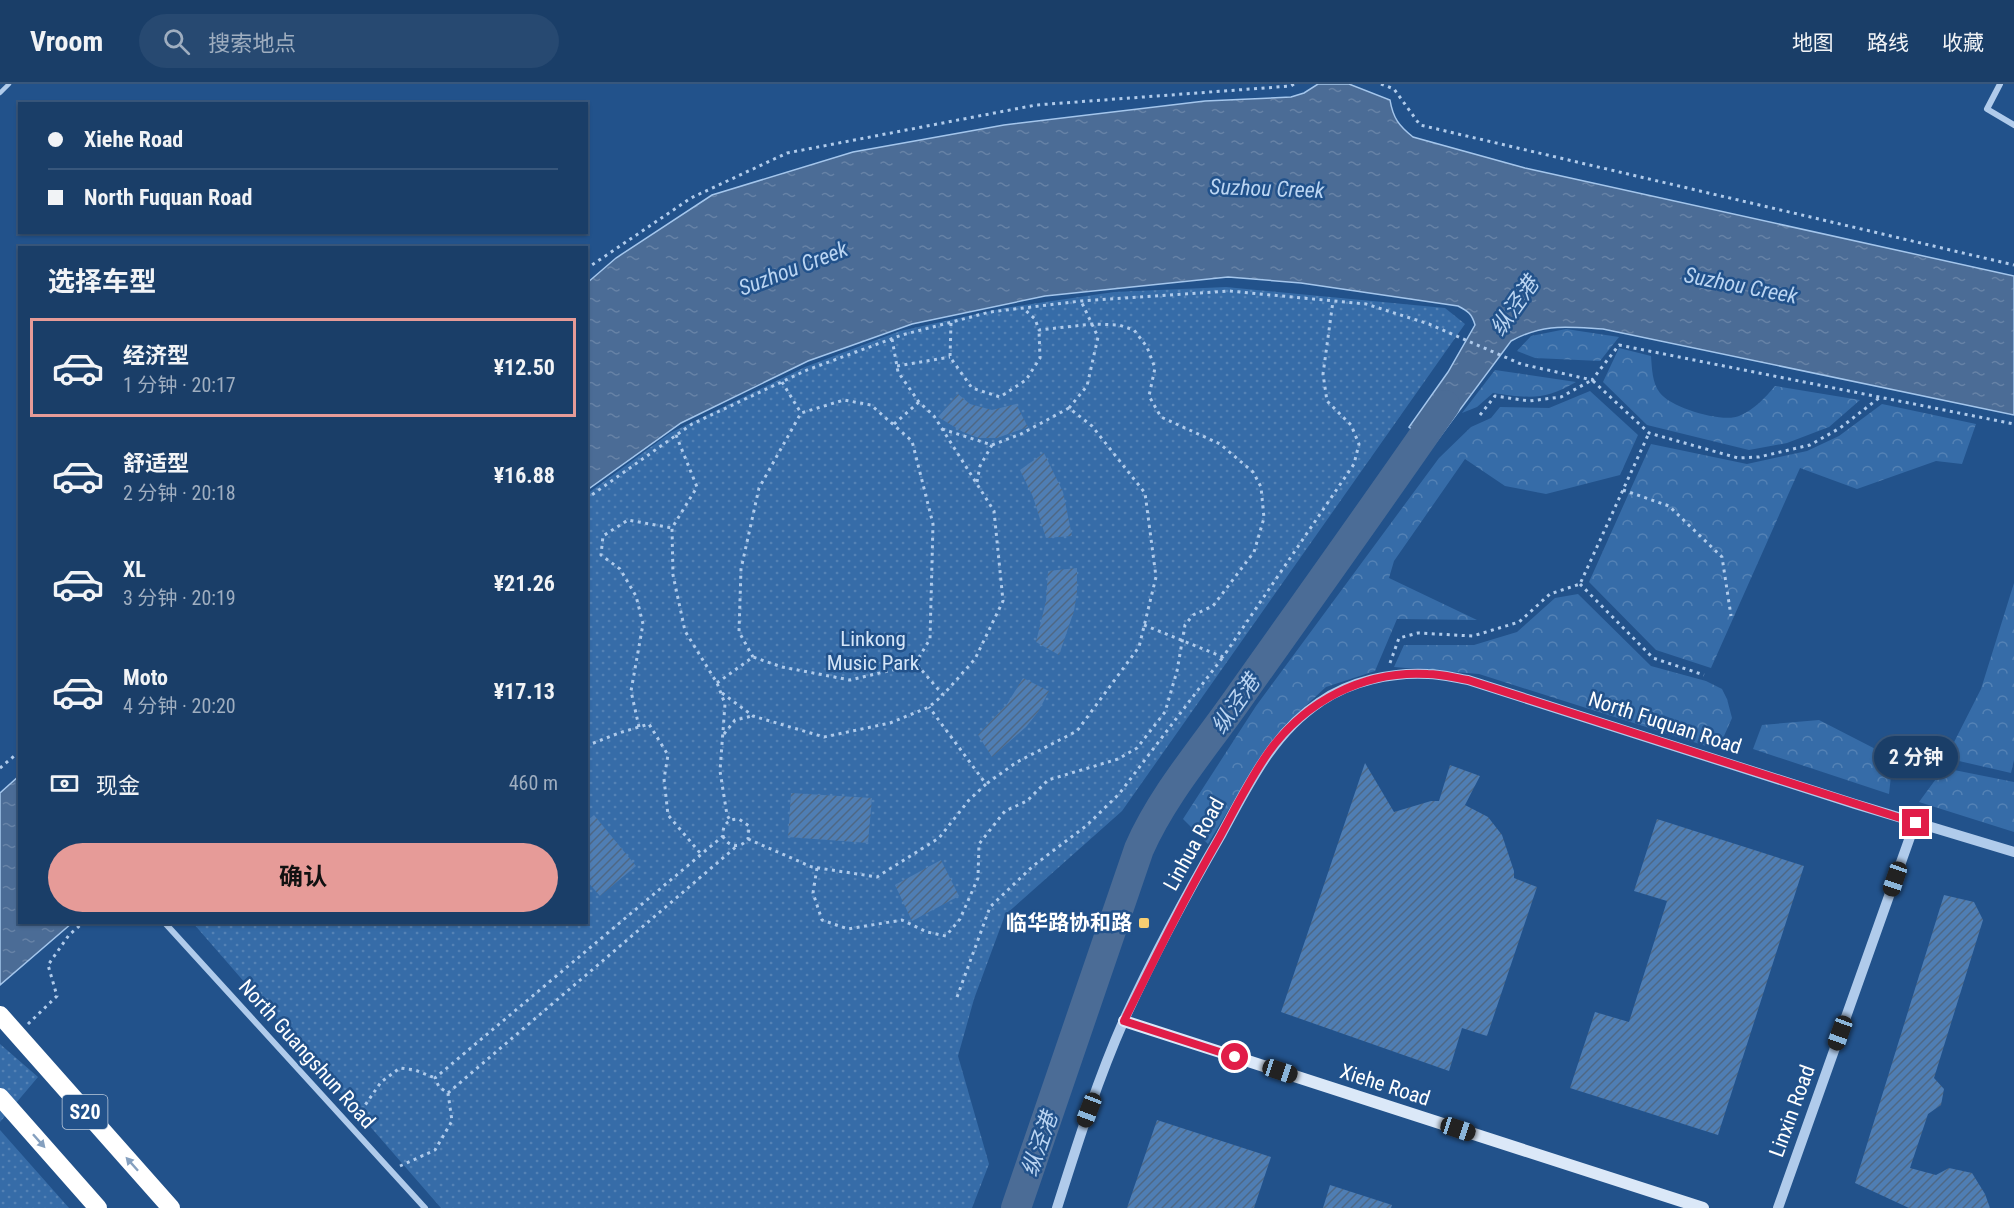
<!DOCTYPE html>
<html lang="zh">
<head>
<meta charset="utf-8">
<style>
	body { margin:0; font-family:"Roboto Condensed","Noto Sans SC",sans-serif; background:#274971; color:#f1f3f6; height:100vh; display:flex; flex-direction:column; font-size:22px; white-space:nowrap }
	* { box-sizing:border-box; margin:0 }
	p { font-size:20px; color:#9faec0 }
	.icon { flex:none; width:33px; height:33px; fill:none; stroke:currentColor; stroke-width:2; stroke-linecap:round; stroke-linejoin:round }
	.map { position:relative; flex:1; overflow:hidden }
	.side { position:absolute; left:18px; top:162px; width:570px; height:678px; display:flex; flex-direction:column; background:#1a3e68; border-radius:0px; box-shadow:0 2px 4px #0004,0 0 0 2px #38577c }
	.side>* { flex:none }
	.hud { position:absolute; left:18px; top:18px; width:570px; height:132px; border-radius:0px; box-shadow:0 2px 4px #0004,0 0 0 2px #38577c; display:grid; align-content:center; height:132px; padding:0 30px; background:#1a3e68 }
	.end { position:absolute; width:27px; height:27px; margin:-14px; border:8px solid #e11d48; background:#fff; box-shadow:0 0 0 3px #fff }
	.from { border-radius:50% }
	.bubble { position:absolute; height:42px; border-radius:21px; background:#1a3e68; box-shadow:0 2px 4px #0004,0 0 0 2px #38577c; font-size:20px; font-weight:700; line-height:42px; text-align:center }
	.car { position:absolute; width:18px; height:36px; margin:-18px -9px; border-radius:8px; box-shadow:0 0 4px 2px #0007; background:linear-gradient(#222 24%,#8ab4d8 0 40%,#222 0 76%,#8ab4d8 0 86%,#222 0) }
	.hud b { display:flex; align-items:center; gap:21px; height:57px; font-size:22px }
	.hud b+b { border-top:2px solid #38577c }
	.hud i { width:15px; height:15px; background:#f1f3f6 }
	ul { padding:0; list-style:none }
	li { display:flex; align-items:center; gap:18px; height:99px; margin:0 12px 9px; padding:0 18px; border:3px solid transparent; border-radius:0px }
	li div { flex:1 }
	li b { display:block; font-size:22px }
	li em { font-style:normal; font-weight:700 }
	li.selected { border-color:#e69b98 }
	li>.icon { width:54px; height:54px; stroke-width:1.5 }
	h2 { padding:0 30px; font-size:27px; line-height:72px }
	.pay { display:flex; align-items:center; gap:15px; height:66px; padding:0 30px; font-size:22px }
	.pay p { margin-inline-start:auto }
	.button { display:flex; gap:12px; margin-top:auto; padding:12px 30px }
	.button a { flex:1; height:69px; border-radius:36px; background:#e69b98; color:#111; font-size:24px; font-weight:700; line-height:69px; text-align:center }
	header { display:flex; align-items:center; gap:36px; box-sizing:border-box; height:84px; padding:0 30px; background:#1a3e68; border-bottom:2px solid #38577c }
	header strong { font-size:28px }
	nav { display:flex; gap:33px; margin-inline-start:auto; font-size:21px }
	.search { width:420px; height:54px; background:#274971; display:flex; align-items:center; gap:15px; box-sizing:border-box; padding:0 21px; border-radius:33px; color:#9faec0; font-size:22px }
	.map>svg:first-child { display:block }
</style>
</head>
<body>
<header>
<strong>Vroom</strong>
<div class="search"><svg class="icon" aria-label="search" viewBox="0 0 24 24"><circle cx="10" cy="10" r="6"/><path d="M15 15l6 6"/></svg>搜索地点</div>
<nav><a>地图</a><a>路线</a><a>收藏</a></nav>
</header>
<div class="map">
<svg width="2014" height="1124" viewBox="0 0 2014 1124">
	<defs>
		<pattern id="forest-crowns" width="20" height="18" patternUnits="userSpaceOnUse" patternTransform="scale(1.5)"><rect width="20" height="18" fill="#366ca8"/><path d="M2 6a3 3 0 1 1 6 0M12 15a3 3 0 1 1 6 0" fill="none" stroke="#5482b5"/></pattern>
		<pattern id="park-dots" width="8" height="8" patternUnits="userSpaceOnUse" patternTransform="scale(1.5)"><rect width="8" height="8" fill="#366ca8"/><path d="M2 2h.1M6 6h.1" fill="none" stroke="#5482b5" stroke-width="1.8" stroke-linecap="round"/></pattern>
		<pattern id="water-ripples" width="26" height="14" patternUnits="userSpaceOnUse" patternTransform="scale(1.5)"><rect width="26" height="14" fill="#4b6c96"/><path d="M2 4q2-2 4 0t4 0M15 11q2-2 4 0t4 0" fill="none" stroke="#6682a6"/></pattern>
		<pattern id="building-hatch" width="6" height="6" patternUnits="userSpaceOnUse" patternTransform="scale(1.5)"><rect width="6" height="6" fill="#4f7eb4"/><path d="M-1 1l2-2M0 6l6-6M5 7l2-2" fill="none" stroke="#4e6885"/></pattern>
	</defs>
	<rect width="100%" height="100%" fill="#22528b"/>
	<path fill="url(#forest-crowns)" d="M1566 245 1619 253 1600 277 1535 274 1517 267 1531 252Z
		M1619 264 1651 272C1652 284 1652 299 1660 309 1671 324 1723 339 1739 332 1755 325 1764 315 1775 302L1860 316 1829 343 1787 359 1749 366 1647 341 1603 298Z
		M1495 286 1576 298C1544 317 1529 314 1493 309L1477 323 1462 329Z
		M1590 307 1638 351 1620 391 1546 410 1505 402 1465 375 1394 477 1389 494 1477 536 1397 535 1375 587 1326 603 1286 640 1260 673 1208 760 1183 735 1256 622 1439 374 1471 343 1491 334 1500 323 1549 324Z
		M1882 320 1976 340 1962 380 1936 377 1857 405 1800 384 1711 584 1656 566 1589 498 1651 360 1747 380 1807 367 1839 352Z
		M2014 499V676L2011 689 1946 674 1981 605Z
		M1578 510 1651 582 1706 597 1722 605 1727 615 1732 634 1724 652 1718 659 1706 662 1479 590 1394 583 1404 561H1474L1517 548 1555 514Z
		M1819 636 1893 674 1889 710 1753 665 1762 641Z
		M1944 684 2014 698V748L1919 718Z"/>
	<path fill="url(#park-dots)" d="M1226 203 1445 224 1465 240 1122 727 1005 831 974 915 958 972 989 1080 972 1124H441L193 839 586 838 587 410 670 349 805 283 900 247 1004 224 1114 208Z
		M0 960 38 993 0 1038Z
		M0 1046 69 1124H0Z"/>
	<path fill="url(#water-ripples)" stroke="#a4c6ec" stroke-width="1.5" d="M1318 0H1349L1390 16C1393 34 1399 42 1413 53L1525 84 2014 192V331L1603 245C1567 243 1544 239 1511 257L1433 362 1409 343 1448 288 1475 241C1472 230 1468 227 1458 222L1301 199 1228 193 1045 212 912 240 808 277 681 339 587 406V199L616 174 712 111 853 68 1004 41 1205 17 1291 13 1304 9Z
		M19 692 20 838 72 839 0 901V709Z"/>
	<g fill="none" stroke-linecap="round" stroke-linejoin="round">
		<path stroke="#4b6c96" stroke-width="30" d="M1016 1124 1139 765C1164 708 1207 660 1242 609 1310 513 1378 418 1445 321"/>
	</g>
	<path fill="url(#building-hatch)" d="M958 310 970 320 992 326 1016 320 1028 343 997 354H979L963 348 938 333Z
		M1044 369 1063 408 1072 452 1046 454 1033 413 1020 386Z
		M1077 484V508L1074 527 1059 571 1036 558 1046 517 1048 487Z
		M1023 594 1049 607 1038 628 1026 643 992 673 978 651 1007 620Z
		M1365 679 1394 728 1431 717H1439L1450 681 1480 692 1465 721 1488 733 1502 751 1514 787V794L1537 803 1487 952 1462 944 1449 987 1281 928Z
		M791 709 872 714 868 759 788 753Z
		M594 731 636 782 600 812 586 796V738Z
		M1657 735 1804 782 1718 1051 1570 1004 1595 928 1629 938 1667 817 1634 807Z
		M941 776 959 812 912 837 895 801Z
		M1944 811 1974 818 1983 836 1934 994 1944 1005 1941 1021 1928 1030 1910 1084 1936 1091 1949 1084 1972 1089 1985 1110 1990 1124H1909L1855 1099Z
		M1157 1036 1271 1073 1254 1124H1127Z
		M1330 1101 1392 1121 1391 1124H1323Z"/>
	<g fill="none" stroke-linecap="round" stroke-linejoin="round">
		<path stroke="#b0cbeb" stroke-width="3" stroke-dasharray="3 4.5" stroke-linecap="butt" d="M1381 0 1394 5 1420 41 2014 181
			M586 185 691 114 787 69 1036 21 1291 2 1294 0
			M951 239 950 273 972 304 1000 313 1026 296 1040 274 1039 246
			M892 255 898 288 919 318 934 332 994 427 1003 517 975 575 943 611
			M897 282 950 273
			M782 298 801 329
			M1069 324 1087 302 1098 253 1081 217
			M1480 331 1495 312 1529 317 1561 313 1592 296 1649 349 1738 374 1759 373 1810 361 1840 344 1879 314
			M894 340 919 318
			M942 345 992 361 1021 350 1069 324 1092 342 1145 409 1156 493 1139 563 1077 647 1017 678 986 700
			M676 351 697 403 672 444 673 491 685 547 717 599 725 620 720 687 727 731 730 736
			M977 398 980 382 992 361
			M1623 406 1669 422 1722 473 1731 532
			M586 415 692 340 807 286 902 251 990 228 1081 217 1229 207 1366 220 1429 240 1521 280 1592 296 1619 261 2014 340
			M1580 500 1653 574 1704 591
			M1144 541 1223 573 1354 380 1359 360 1351 341 1327 317 1323 290 1333 217
			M1390 579 1399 554 1418 549 1473 552 1519 538 1550 510 1580 500 1649 349
			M717 599 753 573 782 583 850 596 901 584 918 575 930 555 933 440 912 357 871 321 844 316 801 329 759 404 741 485 739 548 753 573
			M722 609 753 632 824 653 890 639 929 623 943 611 914 577
			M639 643 631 607 643 540 636 512 620 485 601 471 603 452 628 436 672 444
			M724 650 735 636 752 632
			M586 662 619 649 649 640 668 671 664 695 668 731 701 770
			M0 684 20 667
			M723 752C728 763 740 765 748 755L749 742 739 735C728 735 722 741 723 752L435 994 439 1003 448 1009 737 762
			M748 755 812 783 877 793 939 754 969 716 986 700 929 623
			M817 784 813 809 822 836 848 845 902 836 927 848 946 852 960 835 978 794 979 760 1005 727 1027 717 1048 696 1118 675 1137 664 1165 628 1177 587 1185 541 1193 531 1213 522 1254 468 1264 434 1261 403 1253 388 1220 360 1161 333 1149 312 1155 284 1147 263 1134 246 1119 241 1092 240 1039 246 1035 235 1024 225
			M957 913 990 823 1033 782 1086 742 1119 710 1223 573
			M28 940 57 912 48 881 69 851 84 838
			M357 1033 381 998 400 984 415 986 435 994
			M400 1082 435 1066 452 1037 448 1009"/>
		<path stroke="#b0cbeb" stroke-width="4.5" d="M0 9 9 0"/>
		<path stroke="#b0cbeb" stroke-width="6" d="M2000 0 1987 25 2014 41
			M164 838 425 1124"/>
		<path stroke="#b0cbeb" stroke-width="10" d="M1057 1124C1077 1061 1097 997 1124 936 1153 873 1186 811 1221 751 1248 702 1272 650 1320 618 1350 597 1392 588 1428 590 1441 590 1455 594 1468 596L1855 720 2014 768
			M1778 1124 1915 739"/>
		<path stroke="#dbe8f8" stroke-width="12" d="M1124 937 1703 1124"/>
		<path stroke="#fff" stroke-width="18" d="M0 1013 98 1124"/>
		<path stroke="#fff" stroke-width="18" d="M0 931 171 1124"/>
	</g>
	<defs><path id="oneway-solid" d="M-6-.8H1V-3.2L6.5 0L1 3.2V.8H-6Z" transform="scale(1.5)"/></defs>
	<g fill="#85a0bf">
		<use href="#oneway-solid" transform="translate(39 1057) rotate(48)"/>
		<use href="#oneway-solid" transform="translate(132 1080) rotate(-132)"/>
	</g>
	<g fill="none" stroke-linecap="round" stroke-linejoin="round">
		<path stroke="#e11d48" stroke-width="8" d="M1235 973 1124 937C1154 876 1184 815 1218 756 1234 727 1249 696 1268 669 1305 617 1364 586 1428 590 1441 590 1455 594 1468 596L1916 739"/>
	</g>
	<rect fill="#f7ce72" stroke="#22528b" stroke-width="2" x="1138" y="833" width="12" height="12" rx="3"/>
	<g text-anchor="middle" stroke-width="5" stroke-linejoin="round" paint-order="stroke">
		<rect fill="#22528b" stroke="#bdcbdc" stroke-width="1.5" x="62.5" y="1011" width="45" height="34" rx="4.5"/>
		<g font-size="20" font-weight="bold" fill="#fff">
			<text x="85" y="1035">S20</text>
		</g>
		<g font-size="21" fill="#d4e5f8" stroke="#22528b">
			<text x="873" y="562">Linkong<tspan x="873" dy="24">Music Park</tspan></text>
		</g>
		<g font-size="21" fill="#fff" stroke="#22528b">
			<text transform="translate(1665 639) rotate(18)" y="7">North Fuquan Road</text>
			<text transform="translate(1194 760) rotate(-61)" y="7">Linhua Road</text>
			<text transform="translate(307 970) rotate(48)" y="7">North Guangshun Road</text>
			<text transform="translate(1385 1001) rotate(18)" y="7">Xiehe Road</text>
			<text transform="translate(1792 1027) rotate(-70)" y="7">Linxin Road</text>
		</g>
		<g font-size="21" font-weight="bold" fill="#fff" stroke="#22528b" text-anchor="end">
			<text x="1132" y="846">临华路协和路</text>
		</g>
		<g font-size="22" font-style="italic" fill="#bbd5f2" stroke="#22528b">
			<text transform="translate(1267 104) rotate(2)" y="8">Suzhou Creek</text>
			<text transform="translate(793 184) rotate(-21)" y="8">Suzhou Creek</text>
			<text transform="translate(1741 201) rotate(11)" y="8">Suzhou Creek</text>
			<text transform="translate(1514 222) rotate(-55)" y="8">纵泾港</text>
			<text transform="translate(1235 620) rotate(-55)" y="8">纵泾港</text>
			<text transform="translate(1039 1060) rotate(-71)" y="8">纵泾港</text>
		</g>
	</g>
</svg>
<i class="end from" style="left:1235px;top:973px"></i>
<i class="end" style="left:1916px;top:739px"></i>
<div class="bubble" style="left:1874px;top:652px;width:84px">2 分钟</div>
<i class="car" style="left:1895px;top:795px;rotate:199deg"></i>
<i class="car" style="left:1840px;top:949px;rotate:200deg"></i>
<i class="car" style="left:1280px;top:987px;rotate:108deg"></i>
<i class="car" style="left:1089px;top:1026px;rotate:201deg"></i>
<i class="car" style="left:1458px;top:1045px;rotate:108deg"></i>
<div class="hud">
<b><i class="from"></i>Xiehe Road</b>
<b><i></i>North Fuquan Road</b>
</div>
<section class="side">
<h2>选择车型</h2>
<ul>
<li class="selected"><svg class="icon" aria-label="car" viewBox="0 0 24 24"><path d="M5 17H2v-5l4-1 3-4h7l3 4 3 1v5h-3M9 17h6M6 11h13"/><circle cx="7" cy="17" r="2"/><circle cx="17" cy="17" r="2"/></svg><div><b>经济型</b><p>1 分钟 · 20:17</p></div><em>¥12.50</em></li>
<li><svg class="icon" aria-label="car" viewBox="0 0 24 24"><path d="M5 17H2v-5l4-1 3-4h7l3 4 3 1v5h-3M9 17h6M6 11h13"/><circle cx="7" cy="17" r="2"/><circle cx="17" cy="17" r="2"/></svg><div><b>舒适型</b><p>2 分钟 · 20:18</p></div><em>¥16.88</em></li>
<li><svg class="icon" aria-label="car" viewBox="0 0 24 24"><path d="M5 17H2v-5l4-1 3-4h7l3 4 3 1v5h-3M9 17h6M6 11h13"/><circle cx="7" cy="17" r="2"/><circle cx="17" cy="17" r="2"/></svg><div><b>XL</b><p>3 分钟 · 20:19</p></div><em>¥21.26</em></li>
<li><svg class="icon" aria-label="car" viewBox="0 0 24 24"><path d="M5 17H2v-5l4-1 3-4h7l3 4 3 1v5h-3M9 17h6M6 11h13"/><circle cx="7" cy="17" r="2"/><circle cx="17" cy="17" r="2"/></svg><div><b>Moto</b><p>4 分钟 · 20:20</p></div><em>¥17.13</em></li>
</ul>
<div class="pay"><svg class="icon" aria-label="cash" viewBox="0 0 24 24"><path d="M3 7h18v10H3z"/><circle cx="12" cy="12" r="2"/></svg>现金<p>460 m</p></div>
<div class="button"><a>确认</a></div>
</section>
</div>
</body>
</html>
